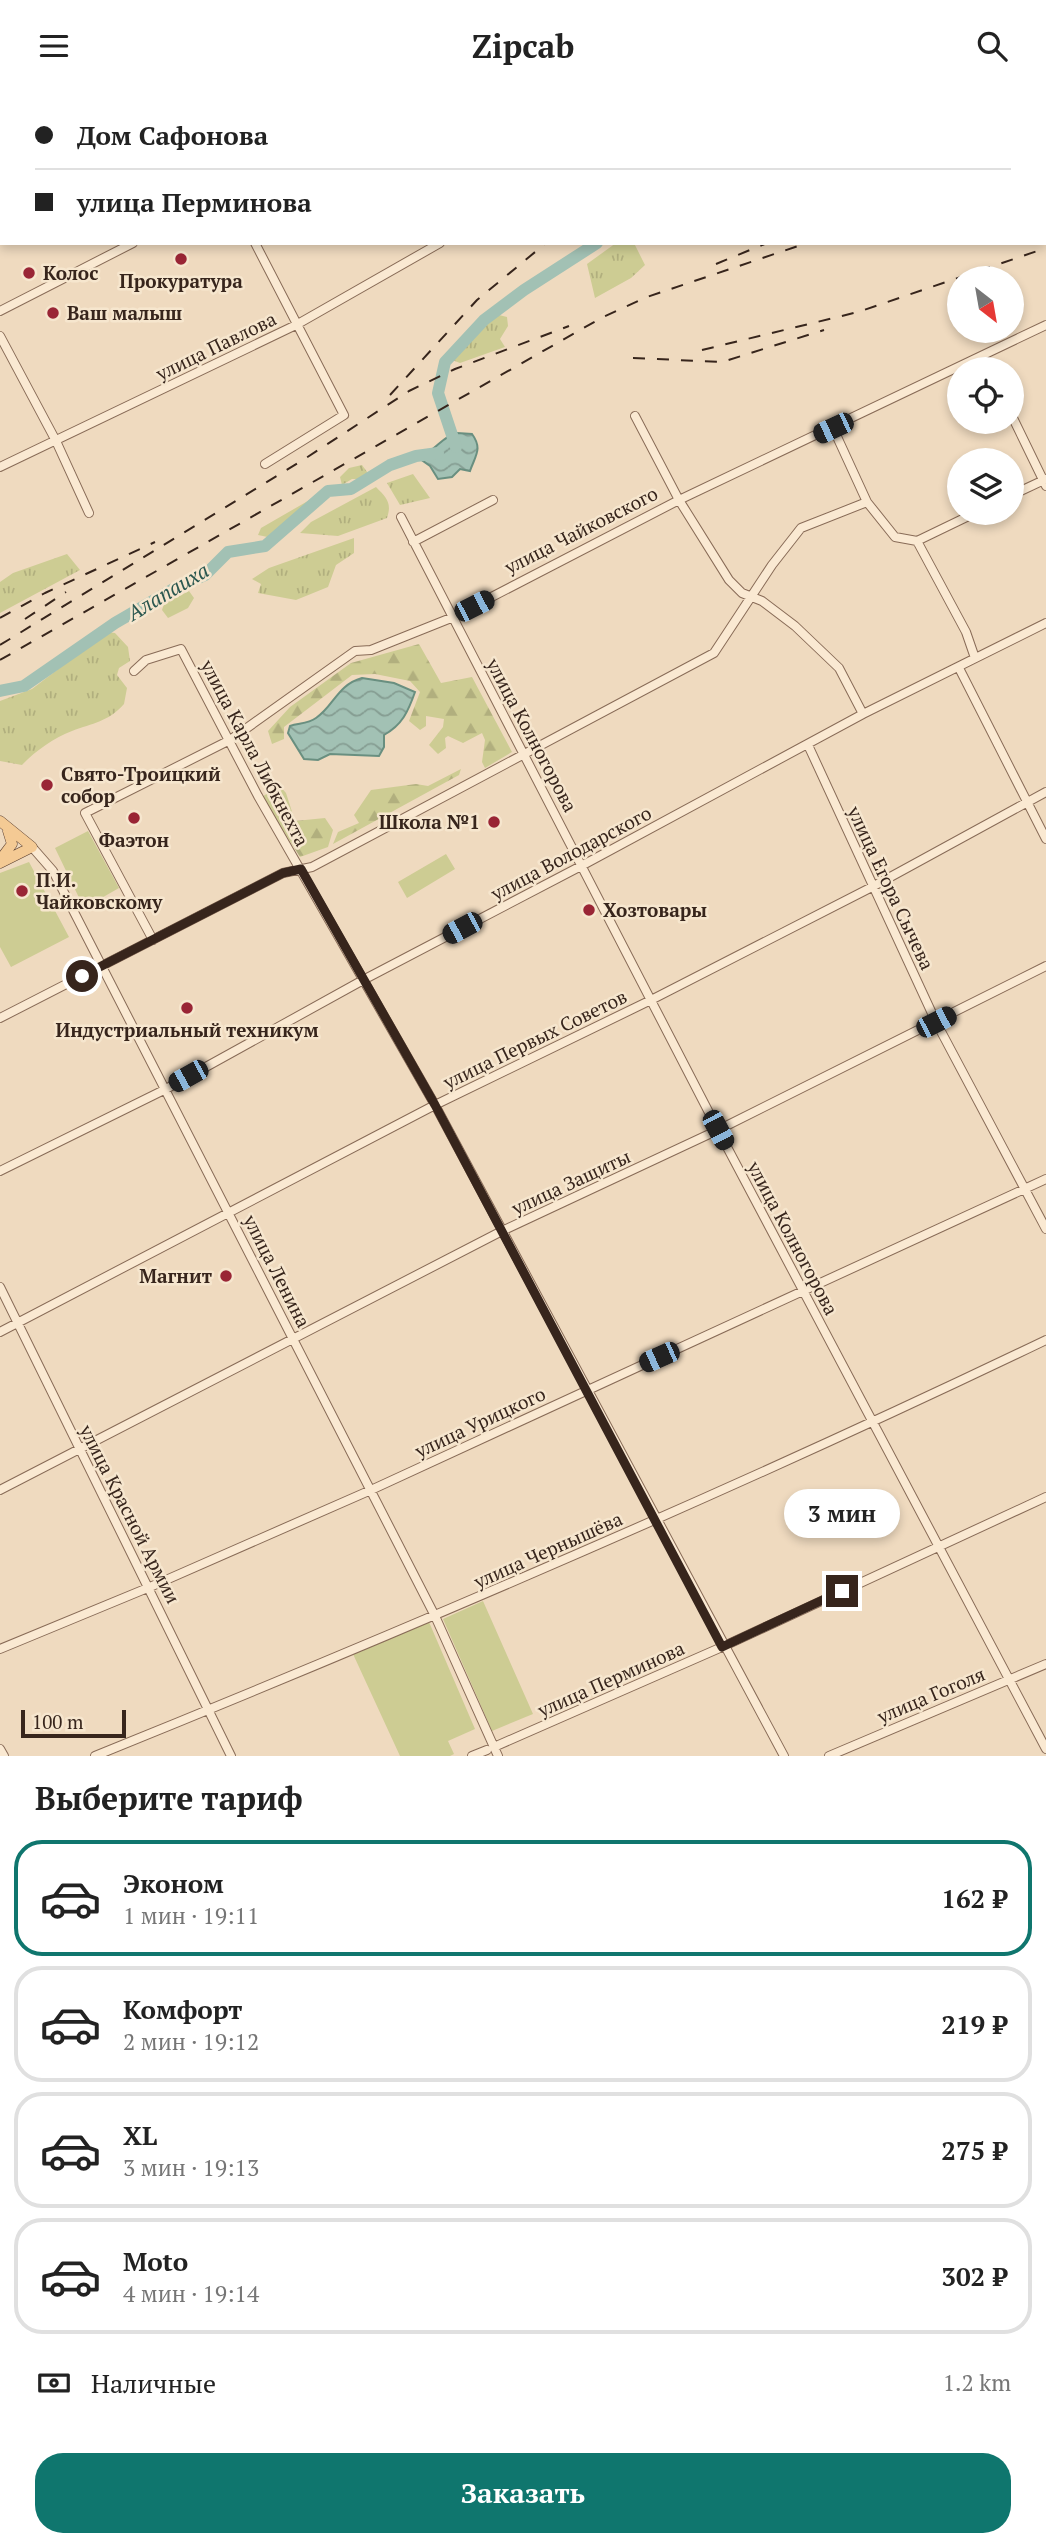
<!DOCTYPE html>
<html lang="ru">
<head>
<meta charset="utf-8">
<style>
	body { margin:0; font-family:"PT Serif",serif; background:#f2f2f2; color:#222; height:100vh; display:flex; flex-direction:column; font-size:26px; white-space:nowrap }
	* { box-sizing:border-box; margin:0 }
	p { font-size:23px; color:#767676 }
	.icon { flex:none; width:38px; height:38px; fill:none; stroke:currentColor; stroke-width:2; stroke-linecap:round; stroke-linejoin:round }
	.map { position:relative; height:1665px; overflow:hidden }
	.sheet { display:flex; flex-direction:column; background:#fff; flex:1 }
	.sheet>* { flex:none }
	.hud { position:absolute; left:0px; top:0px; width:1046px; height:154px; box-shadow:0 4px 10px #0003; display:grid; align-content:center; height:154px; padding:0 35px; background:#fff }
	.needle { width:46px; rotate:149deg }
	.tools { position:absolute; left:947px; top:175px; display:grid; gap:14px }
	.tools a { display:grid; place-items:center; width:77px; height:77px; border-radius:50%; background:#fff; box-shadow:0 4px 10px #0003; font-size:35px }
	.scale { position:absolute; left:21px; bottom:18px; width:105px; box-sizing:border-box; padding-left:7px; border:4px solid #37251c; border-top:0; font-size:19px; line-height:24px; white-space:nowrap; color:#37251c; -webkit-text-stroke:5px #f6e6ce; paint-order:stroke }
	.end { position:absolute; width:32px; height:32px; margin:-16px; border:9px solid #37251c; background:#fff; box-shadow:0 0 0 4px #fff }
	.from { border-radius:50% }
	.bubble { position:absolute; height:49px; border-radius:24px; background:#fff; box-shadow:0 4px 10px #0003; font-size:23px; font-weight:800; line-height:49px; text-align:center }
	.car { position:absolute; width:21px; height:42px; margin:-21px -10px; border-radius:9px; box-shadow:0 0 5px 2px #0007; background:linear-gradient(#222 24%,#8ab4d8 0 40%,#222 0 76%,#8ab4d8 0 86%,#222 0) }
	.hud b { display:flex; align-items:center; gap:24px; height:66px; font-size:26px }
	.hud b+b { border-top:2px solid #e0e0e0 }
	.hud i { width:18px; height:18px; background:#222 }
	ul { padding:0; list-style:none }
	li { display:flex; align-items:center; gap:21px; height:116px; margin:0 14px 10px; padding:0 21px; border:4px solid #e0e0e0; border-radius:28px }
	li div { flex:1 }
	li b { display:block; font-size:26px }
	li em { font-style:normal; font-weight:800 }
	li.on { border-color:#0f766e }
	li>.icon { width:63px; height:63px; stroke-width:1.5 }
	h2 { padding:0 35px; font-size:32px; line-height:84px }
	.pay { display:flex; align-items:center; gap:18px; height:77px; padding:0 35px; font-size:26px }
	.pay p { margin-inline-start:auto }
	.button { display:flex; gap:14px; margin-top:auto; padding:14px 35px }
	.button a { flex:1; height:80px; border-radius:28px; background:#0f766e; color:#fff; font-size:28px; font-weight:800; line-height:80px; text-align:center }
	header { display:flex; justify-content:space-between; align-items:center; height:91px; padding:0 35px; background:#fff; font-size:32px; font-weight:800 }
	.map>svg:first-child { display:block }
</style>
</head>
<body>
<header><svg class="icon" aria-label="menu" viewBox="0 0 24 24"><path d="M4 6h16M4 12h16M4 18h16"/></svg>Zipcab<svg class="icon" aria-label="search" viewBox="0 0 24 24"><circle cx="10" cy="10" r="6"/><path d="M15 15l6 6"/></svg></header>
<div class="map">
<svg width="1046" height="1665" viewBox="0 0 1046 1665">
	<defs>
		<pattern id="grass-tufts" width="24" height="20" patternUnits="userSpaceOnUse" patternTransform="scale(1.75)"><rect width="24" height="20" fill="#cdcc93"/><path d="M3 7l-1-3M5 7V3M7 7l1-3M15 17l-1-3M17 17v-4M19 17l1-3" fill="none" stroke="#b1af7e"/></pattern>
		<pattern id="forest-firs" width="22" height="20" patternUnits="userSpaceOnUse" patternTransform="scale(1.75)"><rect width="22" height="20" fill="#cdcc93"/><path d="M5 1l3.5 6h-7zM16 11l3.5 6h-7z" fill="#b1af7e"/></pattern>
		<pattern id="water-waves" width="16" height="10" patternUnits="userSpaceOnUse" patternTransform="scale(1.75)"><rect width="16" height="10" fill="#a2c1b4"/><path d="M0 5q4-4 8 0t8 0" fill="none" stroke="#859d92"/></pattern>
	</defs>
	<rect width="100%" height="100%" fill="#efdabf"/>
	<path fill="url(#grass-tufts)" d="M616 152H634L645 174 631 187 595 207 587 173Z
		M499 224 507 226 508 235 500 248 505 256 460 272 452 269 474 244Z
		M362 374 370 385 368 388H352L342 394 340 386 349 377Z
		M413 383 430 407 400 414 387 392Z
		M376 396C387 407 392 412 387 427L338 445 300 442 311 431Z
		M313 407 317 416 277 448 258 444 261 437Z
		M354 447V462L336 474 328 496 296 509 258 502 261 493 252 488 269 477Z
		M67 463 80 479 0 522V491L13 482Z
		M189 500 194 507 188 517 168 527 162 519 164 513Z
		M107 541 115 542 128 556 130 570 119 577 117 584 127 597 124 613C108 631 93 632 72 640 54 647 35 660 22 674L0 670V610L32 598Z"/>
	<path fill="url(#forest-firs)" d="M419 553 441 592 472 586 512 661 485 677 482 671 485 649 482 642 463 652 448 645 445 647 446 657 438 663 429 654 443 636 444 628 426 625V635L420 639 409 630 420 601 410 590 375 583 352 584 284 636V648L272 653 268 640 290 616 351 572Z
		M461 678 459 684 333 753 338 741 359 732 354 724 371 699 416 693 428 695Z
		M270 692 278 693 286 702 295 730 325 727 333 739 328 756 300 766 262 706 271 700Z"/>
	<path fill="#cdcc93" d="M88 740 119 797 84 817 55 757Z
		M446 763 455 778 407 807 398 791Z
		M29 771 69 846 11 876 0 856V782Z
		M483 1510 533 1623 492 1640 443 1528Z
		M429 1531 475 1638 448 1650 454 1663 450 1665H400L353 1563Z"/>
	<path fill="url(#water-waves)" stroke="#698f80" stroke-width="2" d="M457 342 472 343C483 358 475 365 470 380L460 378 452 386 438 388 430 375 416 365C434 364 441 345 457 342Z
		M362 587 394 592 415 601C408 621 402 634 384 644V656L379 665 330 663 318 669 304 668 288 642 290 635C299 632 308 633 316 627 334 615 337 594 362 587Z"/>
	<g fill="none" stroke-linecap="round" stroke-linejoin="round">
		<path stroke="#a2c1b4" stroke-width="12" d="M810 2 813 0
			M456 356 438 302 445 271 484 229 524 199 597 152
			M0 600 24 595 115 532 177 496 205 484 228 461 265 455 328 400 351 398 390 374 416 365 438 362"/>
		<g stroke="#886b57" stroke-width="10">
			<path id="minor" d="M870 0 872 2
				M433 2 437 0
				M708 2 712 0
				M1045 58H1046
				M0 63 2 62
				M255 152 344 324 265 373
				M0 220 133 152
				M0 245 56 350 89 422
				M982 266 988 278
				M635 325 679 409 729 489 742 502 762 510 795 535 839 577 863 623
				M1012 325 1046 395
				M833 337 867 411 895 446 917 450 975 422
				M0 376 296 234 440 152
				M1012 404 1046 388
				M401 426 718 1039 1046 1658
				M917 450 966 541 975 567
				M413 451 493 409
				M959 577 1046 748
				M134 580 146 569 181 558 258 705 435 1014 784 1665
				M808 654 936 931 1046 1138
				M32 756 53 780 435 1525 498 1665
				M153 849 85 722 230 649 355 560 371 559 451 527 679 409 1046 234
				M0 927 283 782 312 776 714 562 772 474 801 437 867 411
				M0 1080 166 998 365 888 583 774 863 623 1046 532
				M0 1196 231 1665
				M0 1241 435 1014 651 909 872 796 1046 701
				M0 1399 502 1140 718 1039 1046 875
				M0 1558 150 1496 371 1399 1046 1088
				M494 1656 722 1556 1046 1406
				M0 1658 4 1665
				M95 1665C416 1535 734 1399 1046 1249
				M472 1665 487 1659
				M829 1665 1046 1573"/>
		</g>
		<g stroke="#55392b" stroke-width="11">
			<path id="major" d="M0 730 32 756 0 772
				M0 769 12 753 8 740"/>
		</g>
		<use href="#minor" stroke="#fae9d2" stroke-width="8"/>
		<use href="#major" stroke="#f4ca94" stroke-width="10"/>
		<path stroke="#37251c" stroke-width="2" stroke-dasharray="12 12" stroke-linecap="butt" d="M744 2 747 0
			M1045 76 1046 75
			M716 173 767 152
			M702 259 858 221 1046 157
			M633 267 722 271 824 239
			M390 304 477 209 546 152
			M0 527 45 502 155 451
			M25 528 66 501
			M0 554 306 367 409 300 455 278 569 235
			M0 569 603 226 647 206 807 152"/>
	</g>
	<g fill="none" stroke-linecap="round" stroke-linejoin="round">
		<path stroke="#37251c" stroke-width="9" d="M82 885 283 782 301 778 435 1014 722 1556 842 1500"/>
	</g>
	<g fill="#992535" stroke="#f6e6ce" stroke-width="2.5">
		<circle cx="181" cy="168" r="7"/>
		<circle cx="29" cy="182" r="7"/>
		<circle cx="53" cy="222" r="7"/>
		<circle cx="47" cy="694" r="7"/>
		<circle cx="134" cy="727" r="7"/>
		<circle cx="494" cy="731" r="7"/>
		<circle cx="22" cy="800" r="7"/>
		<circle cx="589" cy="819" r="7"/>
		<circle cx="187" cy="917" r="7"/>
		<circle cx="226" cy="1185" r="7"/>
	</g>
	<g text-anchor="middle" stroke-width="5" stroke-linejoin="round" paint-order="stroke">
		<g font-size="19" font-weight="bold" fill="#37251c" stroke="#f6e6ce" text-anchor="start">
			<text x="43" y="189">Колос</text>
			<text x="181" y="197" text-anchor="middle">Прокуратура</text>
			<text x="67" y="229">Ваш малыш</text>
			<text x="61" y="690">Свято-Троицкий<tspan x="61" dy="22">собор</tspan></text>
			<text x="480" y="738" text-anchor="end">Школа №1</text>
			<text x="134" y="756" text-anchor="middle">Фаэтон</text>
			<text x="36" y="796">П.И.<tspan x="36" dy="22">Чайковскому</tspan></text>
			<text x="603" y="826">Хозтовары</text>
			<text x="187" y="946" text-anchor="middle">Индустриальный техникум</text>
			<text x="212" y="1192" text-anchor="end">Магнит</text>
		</g>
		<g font-size="19" fill="#37251c" stroke="#f6e6ce">
			<text transform="translate(216 255) rotate(-26)" y="7">улица Павлова</text>
			<text transform="translate(581 439) rotate(-27)" y="7">улица Чайковского</text>
			<text transform="translate(532 644) rotate(62)" y="7">улица Колногорова</text>
			<text transform="translate(255 662) rotate(62)" y="7">улица Карла Либкнехта</text>
			<text transform="translate(571 762) rotate(-28)" y="7">улица Володарского</text>
			<text transform="translate(891 797) rotate(65)" y="7">улица Егора Сычева</text>
			<text transform="translate(535 948) rotate(-26)" y="7">улица Первых Советов</text>
			<text transform="translate(571 1091) rotate(-25)" y="7">улица Защиты</text>
			<text transform="translate(793 1147) rotate(62)" y="7">улица Колногорова</text>
			<text transform="translate(277 1180) rotate(63)" y="7">улица Ленина</text>
			<text transform="translate(480 1331) rotate(-25)" y="7">улица Урицкого</text>
			<text transform="translate(130 1423) rotate(63)" y="7">улица Красной Армии</text>
			<text transform="translate(548 1459) rotate(-24)" y="7">улица Чернышёва</text>
			<text transform="translate(611 1588) rotate(-24)" y="7">улица Перминова</text>
			<text transform="translate(931 1604) rotate(-23)" y="7">улица Гоголя</text>
		</g>
		<g font-size="21" font-style="italic" fill="#2a574f" stroke="#f6e6ce">
			<text transform="translate(168 501) rotate(-31)" y="7">Алапаиха</text>
		</g>
	</g>
</svg>
<div class="tools">
<a><svg class="needle" viewBox="-14 -14 28 28"><path d="M0-13l5 13h-10z" fill="#e53935"/><path d="M0 13l5-13h-10z" fill="#767676"/></svg></a>
<a><svg class="icon" aria-label="locate" viewBox="0 0 24 24"><circle cx="12" cy="12" r="6"/><path d="M12 2v4M12 18v4M2 12h4M18 12h4"/></svg></a>
<a><svg class="icon" aria-label="layers" viewBox="0 0 24 24"><path d="M12 4l9 5-9 5-9-5zM3 14l9 5 9-5"/></svg></a>
</div>
<div class="scale">100 m</div>
<i class="end from" style="left:82px;top:885px"></i>
<i class="end" style="left:842px;top:1500px"></i>
<div class="bubble" style="left:784px;top:1398px;width:116px">3 мин</div>
<i class="car" style="left:833px;top:337px;rotate:245deg"></i>
<i class="car" style="left:474px;top:515px;rotate:63deg"></i>
<i class="car" style="left:462px;top:837px;rotate:242deg"></i>
<i class="car" style="left:936px;top:931px;rotate:63deg"></i>
<i class="car" style="left:188px;top:985px;rotate:241deg"></i>
<i class="car" style="left:718px;top:1039px;rotate:152deg"></i>
<i class="car" style="left:659px;top:1266px;rotate:246deg"></i>
<div class="hud">
<b><i class="from"></i>Дом Сафонова</b>
<b><i></i>улица Перминова</b>
</div>
</div>
<section class="sheet">
<h2>Выберите тариф</h2>
<ul>
<li class="on"><svg class="icon" aria-label="car" viewBox="0 0 24 24"><path d="M5 17H2v-5l4-1 3-4h7l3 4 3 1v5h-3M9 17h6M6 11h13"/><circle cx="7" cy="17" r="2"/><circle cx="17" cy="17" r="2"/></svg><div><b>Эконом</b><p>1 мин · 19:11</p></div><em>162 ₽</em></li>
<li><svg class="icon" aria-label="car" viewBox="0 0 24 24"><path d="M5 17H2v-5l4-1 3-4h7l3 4 3 1v5h-3M9 17h6M6 11h13"/><circle cx="7" cy="17" r="2"/><circle cx="17" cy="17" r="2"/></svg><div><b>Комфорт</b><p>2 мин · 19:12</p></div><em>219 ₽</em></li>
<li><svg class="icon" aria-label="car" viewBox="0 0 24 24"><path d="M5 17H2v-5l4-1 3-4h7l3 4 3 1v5h-3M9 17h6M6 11h13"/><circle cx="7" cy="17" r="2"/><circle cx="17" cy="17" r="2"/></svg><div><b>XL</b><p>3 мин · 19:13</p></div><em>275 ₽</em></li>
<li><svg class="icon" aria-label="car" viewBox="0 0 24 24"><path d="M5 17H2v-5l4-1 3-4h7l3 4 3 1v5h-3M9 17h6M6 11h13"/><circle cx="7" cy="17" r="2"/><circle cx="17" cy="17" r="2"/></svg><div><b>Moto</b><p>4 мин · 19:14</p></div><em>302 ₽</em></li>
</ul>
<div class="pay"><svg class="icon" aria-label="cash" viewBox="0 0 24 24"><path d="M3 7h18v10H3z"/><circle cx="12" cy="12" r="2"/></svg>Наличные<p>1.2 km</p></div>
<div class="button"><a>Заказать</a></div>
</section>
</body>
</html>
